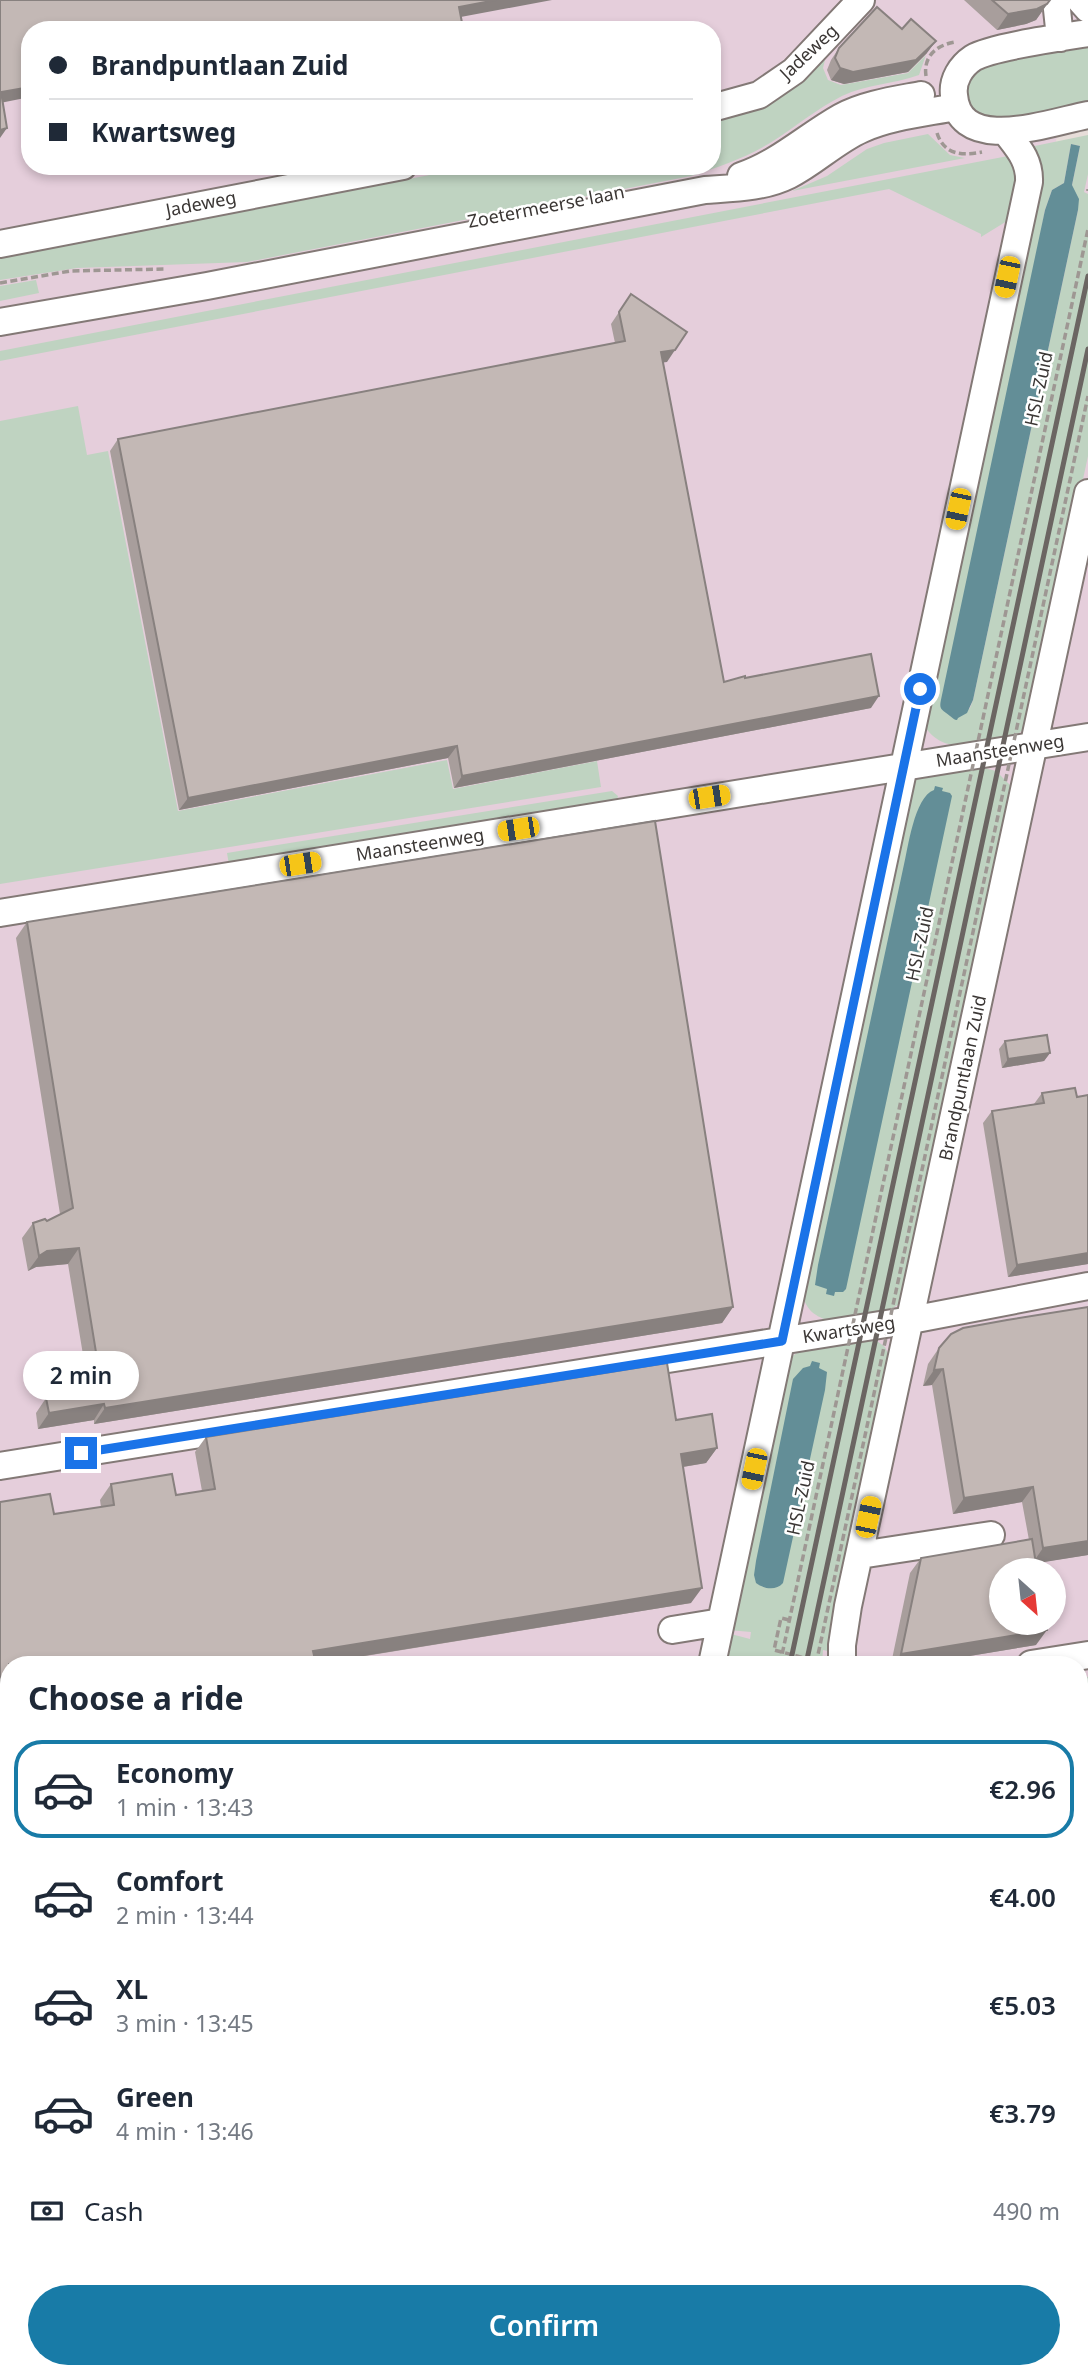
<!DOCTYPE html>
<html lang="en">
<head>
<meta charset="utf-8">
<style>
	body { margin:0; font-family:"Noto Sans",sans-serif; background:#f2f2f3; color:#1f2937; height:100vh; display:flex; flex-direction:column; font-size:26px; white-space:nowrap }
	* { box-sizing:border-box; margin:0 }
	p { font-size:23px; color:#747a83 }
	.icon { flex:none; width:38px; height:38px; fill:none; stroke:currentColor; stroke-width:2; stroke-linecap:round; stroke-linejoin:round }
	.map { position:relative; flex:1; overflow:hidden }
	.drawer { position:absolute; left:0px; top:1656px; width:1088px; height:723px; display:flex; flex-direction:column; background:#fff; border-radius:28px 28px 0 0; box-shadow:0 4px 10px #0003 }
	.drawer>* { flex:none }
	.guide { position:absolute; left:21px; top:21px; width:700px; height:154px; border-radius:28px; box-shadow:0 4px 10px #0003; display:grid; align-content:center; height:154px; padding:0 28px; background:#fff }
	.needle { width:46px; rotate:153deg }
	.fabs { position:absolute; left:989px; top:1558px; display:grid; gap:14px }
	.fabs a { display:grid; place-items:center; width:77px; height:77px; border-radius:50%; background:#fff; box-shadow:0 4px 10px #0003; font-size:35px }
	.end { position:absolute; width:32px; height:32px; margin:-16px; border:9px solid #1a73e8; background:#fff; box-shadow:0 0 0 4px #fff }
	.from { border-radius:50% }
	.bubble { position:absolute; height:49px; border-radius:24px; background:#fff; box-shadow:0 4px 10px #0003; font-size:23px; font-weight:600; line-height:49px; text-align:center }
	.car { position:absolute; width:21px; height:42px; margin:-21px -10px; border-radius:9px; box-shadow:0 0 5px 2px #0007; background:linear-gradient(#f5c518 24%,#345 0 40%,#f5c518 0 76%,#345 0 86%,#f5c518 0) }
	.guide b { display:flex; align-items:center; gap:24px; height:66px; font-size:26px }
	.guide b+b { border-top:2px solid #e0e1e3 }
	.guide i { width:18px; height:18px; background:#1f2937 }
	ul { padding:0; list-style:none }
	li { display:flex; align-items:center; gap:21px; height:98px; margin:0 14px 10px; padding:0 14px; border:4px solid transparent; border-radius:28px }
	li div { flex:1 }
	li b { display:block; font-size:26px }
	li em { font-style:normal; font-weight:600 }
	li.on { border-color:#187ba7 }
	li>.icon { width:63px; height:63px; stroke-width:1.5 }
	h2 { padding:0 28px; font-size:32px; line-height:84px }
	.pay { display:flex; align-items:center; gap:18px; height:77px; padding:0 28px; font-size:26px }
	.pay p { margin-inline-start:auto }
	.cta { display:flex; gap:14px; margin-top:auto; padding:14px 28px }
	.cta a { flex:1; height:80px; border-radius:42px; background:#187ba7; color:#fff; font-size:28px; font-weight:600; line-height:80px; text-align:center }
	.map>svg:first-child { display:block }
</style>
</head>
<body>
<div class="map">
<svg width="1088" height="2377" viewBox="0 0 1088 2377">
	<rect width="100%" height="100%" fill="#e7ddd9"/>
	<path fill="#e5cedb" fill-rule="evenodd" d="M0 0H1083L1055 146 1088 140V2377H0ZM30 30H712V166H30ZM1001 1570H1054V1622H1001ZM9 1664H1080V2370H9Z"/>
	<path fill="#bfd3c1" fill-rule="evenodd" d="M1088 38V109C1060 114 984 136 970 102 965 89 970 78 977 67Z
		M926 55 919 75C894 84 867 84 842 96 816 109 794 128 770 143 745 158 719 167 691 176L247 262 77 268 0 280V258L476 166H712V121C767 110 788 97 826 56L823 68 828 80 841 85 908 73Z
		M928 134 950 155 965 158 792 191 827 176 867 149 884 143Z
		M1088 135V174L1084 192 1088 194V456L1033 711 1024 729 1019 733C987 744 940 760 922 721L1025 148ZM1071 144 1080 146 1072 185 1078 210 973 700 970 708 958 717 950 716 1045 210 1052 190 1064 183Z
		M1008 156 1016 177 1007 221 981 237V234L889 189 0 361V351Z
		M36 280 39 293 0 301V286Z
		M78 406 87 455 108 451 178 811 447 760 453 789 597 761 601 787 0 884V421Z
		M981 767 996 771 1012 787 904 1301 888 1311 831 1321C815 1317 806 1310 802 1293L914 782 919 778Z
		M612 791 618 796 617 800 611 803 229 865 227 853Z
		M873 1338 885 1347 889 1356 832 1652 823 1650 822 1664H721L727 1633 750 1639 751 1632 728 1630 789 1359 799 1351Z
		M1088 1677V1727L1080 1728V1678Z
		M1088 1782V1883L1080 1885V1783Z
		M9 1852V1897L0 1899V1854Z
		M9 1949V1991L0 1992V1950Z
		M575 2370H674L667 2377H579Z"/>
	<path fill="#638e97" d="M1071 144 1080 146 1072 185 1079 199 1078 210 973 700 967 713 958 718 957 720C954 720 953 718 950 716 939 708 939 709 942 695L1045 210 1052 190 1064 183Z
		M935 786 943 788 942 791 950 793 952 796 846 1289 843 1292H835L834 1296 826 1294 827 1289 815 1285 818 1265 903 869C908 849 914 797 934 790Z
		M812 1361 820 1363 819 1368 827 1372 825 1390 783 1583C776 1591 764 1589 756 1583L754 1575 756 1561 793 1379 803 1368 810 1366Z
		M1088 1727V1765L1080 1766V1728Z
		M1088 1883V1951L1080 1952V1885Z
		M9 1897V1934L0 1936V1899Z
		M9 1991V2142L0 2145V1992Z"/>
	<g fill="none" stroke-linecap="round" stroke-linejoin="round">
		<g stroke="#837976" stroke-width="30">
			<path id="minor" d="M1056 0 1060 38
				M1080 0 1088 9
				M1088 33C1063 37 991 47 973 58 961 66 952 80 954 95 959 156 1051 122 1088 115
				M712 108 759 95 794 71 861 0
				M741 176C779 163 807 136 841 117 865 104 895 100 921 95
				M0 244 403 166
				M0 322 207 286 705 190C733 188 763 188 789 175 815 162 835 141 862 129 891 116 925 113 956 107
				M0 913 1088 737
				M0 1466 911 1320 1088 1286
				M860 1555 991 1535
				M672 1630 721 1622
				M712 1664 1029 182C1030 160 1018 148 1005 131
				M842 1664V1645L848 1606 1088 493
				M1031 1664 1088 1655
				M0 1830 9 1829
				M1080 1983H1088
				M0 2181 9 2179
				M0 2271 9 2326
				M1078 2370V2377
				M559 2377 560 2370
				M683 2377 684 2370"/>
		</g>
		<path stroke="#9e9793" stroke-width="3.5" stroke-dasharray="7 3.5" stroke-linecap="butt" d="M926 76C923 56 937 45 955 42
			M937 133C944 155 962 156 982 152
			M1088 189V191
			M0 283 70 271 164 269
			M789 1620 781 1618 774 1650 820 1662
			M1080 1779 1088 1778
			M0 1946 9 1945
			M627 2377 629 2370"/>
		<use href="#minor" stroke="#fff" stroke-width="26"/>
		<path stroke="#6b6562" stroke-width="5" d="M790 1664 1088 276
			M806 1664 1088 349
			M637 2377 639 2370
			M653 2377 654 2370"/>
		<path stroke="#9e9793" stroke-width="3.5" stroke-dasharray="7 3.5" stroke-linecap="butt" d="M780 1664 1088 229
			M816 1664 1088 396"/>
	</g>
	<path fill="#a89e9c" d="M964 0H1050L1036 20 1026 24 997 30Z
		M839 48 927 53 908 72 844 84 831 80 827 70 831 60Z
		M631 294 667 362H662L724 682 745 678 871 708 454 788 448 758 179 810 110 451 118 439 615 343 611 324Z
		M27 922 733 1307 722 1323 94 1424V1420L38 1429 36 1413 46 1398 89 1391 68 1264 36 1267 28 1271 22 1238 33 1223 47 1221 60 1214 16 938Z
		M1005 1041 1050 1053 1044 1061 1002 1068 999 1049Z
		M1042 1093 1088 1264 1008 1277 983 1123 992 1111 1034 1104Z
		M1088 1307V1555L1036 1563V1645L921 1664H891L910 1573 921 1558 1029 1540 1022 1502 953 1514 932 1385 923 1386 928 1364 939 1348Z
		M676 1420 717 1448 706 1463 683 1467 691 1603 316 1664H9V1753L0 1754V1502L54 1514 101 1507 100 1500 111 1484 176 1495 202 1491 195 1452 206 1437Z
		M953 2370H1010V2371L1006 2377H953Z"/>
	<path fill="#88817f" d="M496 0H552L450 19 459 7Z
		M1050 0 1036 20 1026 24 997 30 1008 14Z
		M936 41 927 53 908 72 844 84 831 80 840 68Z
		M30 87V97L0 103 1 92Z
		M7 128 0 138V130Z
		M675 350 667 362 652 364 661 352Z
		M879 696 871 708 454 788 462 776Z
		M457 746 448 758 179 810 188 798Z
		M1050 1053 1044 1061 1002 1068 1008 1059Z
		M79 1248 68 1264 36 1267 28 1271 39 1256 47 1251Z
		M1088 1253V1264L1008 1277 1017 1265Z
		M733 1307 722 1323 94 1424 105 1408Z
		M943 1369 932 1385 923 1386 934 1370Z
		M104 1404 94 1420 38 1429 49 1413Z
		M717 1448 706 1463 670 1469 681 1454Z
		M1033 1487 1022 1502 953 1514 964 1498Z
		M1088 1541V1555L1032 1564 1043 1548Z
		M702 1588 691 1603 314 1664 313 1651Z
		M1047 1630 1036 1645 921 1664H893L901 1654Z
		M9 1739V1753L0 1754V1741Z
		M1010 2371 1006 2377H963L965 2374Z"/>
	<path fill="#c3b8b5" stroke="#88817f" stroke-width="2" d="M0 0H496L459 7 463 28 452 30H30V87L1 92 7 128 0 130Z
		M992 0H1050L1047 4 1037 9 1008 14Z
		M877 7 902 29 911 19 936 41 916 60 853 72 840 68 835 58 839 48Z
		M631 294 687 332 675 350 661 352 724 682 745 676V678L871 654 879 696 462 776 457 746 188 798 118 439 625 341 619 312Z
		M655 821 733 1307 105 1408 104 1404 49 1413 46 1398 102 1389 79 1248 47 1251 39 1256 33 1223 45 1219 47 1221 73 1208 27 922Z
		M1047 1035 1050 1053 1008 1059 1005 1041Z
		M1075 1088 1077 1097 1088 1095V1253L1017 1265 992 1111 1044 1103 1042 1093Z
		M1088 1307V1541L1043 1548 1033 1487 964 1498 943 1369 934 1370 939 1348 951 1334 963 1328 1007 1320Z
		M667 1363 676 1420 712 1414 717 1448 681 1454 702 1588 313 1651 316 1664H9V1739L0 1741V1502L50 1494 54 1514 114 1505 111 1484 172 1474 176 1495 215 1489 206 1437Z
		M1032 1539 1037 1570H1001V1622H1046L1047 1630 901 1654 921 1558Z
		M9 2325V2370H498L499 2377H0V2326Z
		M965 2370H1010V2371L965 2374Z"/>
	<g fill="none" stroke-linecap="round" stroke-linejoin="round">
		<path stroke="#1a73e8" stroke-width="9" d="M81 1453 782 1341 920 689"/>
	</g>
	<g text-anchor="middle" stroke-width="5" stroke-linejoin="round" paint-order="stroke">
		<g font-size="18" fill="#3b3735" stroke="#fff">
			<text transform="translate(809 52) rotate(-43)" y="6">Jadeweg</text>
			<text transform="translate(201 204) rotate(-11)" y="6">Jadeweg</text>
			<text transform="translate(546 207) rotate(-11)" y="6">Zoetermeerse laan</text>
			<text transform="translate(1039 389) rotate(-78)" y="6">HSL-Zuid</text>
			<text transform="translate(1000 751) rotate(-9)" y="6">Maansteenweg</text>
			<text transform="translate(420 845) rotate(-9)" y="6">Maansteenweg</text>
			<text transform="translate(920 944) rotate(-78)" y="6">HSL-Zuid</text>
			<text transform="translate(963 1078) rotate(-78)" y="6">Brandpuntlaan Zuid</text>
			<text transform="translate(849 1330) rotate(-9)" y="6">Kwartsweg</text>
			<text transform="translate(801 1498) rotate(-78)" y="6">HSL-Zuid</text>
		</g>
	</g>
</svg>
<div class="fabs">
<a><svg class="needle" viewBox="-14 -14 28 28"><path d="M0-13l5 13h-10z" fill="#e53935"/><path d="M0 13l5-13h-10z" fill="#747a83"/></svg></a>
</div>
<i class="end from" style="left:920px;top:689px"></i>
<i class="end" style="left:81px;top:1453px"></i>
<div class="bubble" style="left:23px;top:1351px;width:116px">2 min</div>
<i class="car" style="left:1007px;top:277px;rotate:192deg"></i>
<i class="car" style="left:958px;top:509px;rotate:192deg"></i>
<i class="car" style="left:709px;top:797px;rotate:81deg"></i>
<i class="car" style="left:518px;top:829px;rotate:261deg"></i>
<i class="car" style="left:300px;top:864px;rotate:81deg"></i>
<i class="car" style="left:754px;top:1469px;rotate:192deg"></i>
<i class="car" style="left:868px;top:1517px;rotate:12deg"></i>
<div class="guide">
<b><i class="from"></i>Brandpuntlaan Zuid</b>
<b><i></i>Kwartsweg</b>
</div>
<section class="drawer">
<h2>Choose a ride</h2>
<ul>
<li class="on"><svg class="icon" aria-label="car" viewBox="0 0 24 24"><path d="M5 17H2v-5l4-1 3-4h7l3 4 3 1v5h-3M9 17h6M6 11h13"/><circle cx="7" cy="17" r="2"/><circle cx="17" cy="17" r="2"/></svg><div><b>Economy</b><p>1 min · 13:43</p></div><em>€2.96</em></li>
<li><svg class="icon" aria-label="car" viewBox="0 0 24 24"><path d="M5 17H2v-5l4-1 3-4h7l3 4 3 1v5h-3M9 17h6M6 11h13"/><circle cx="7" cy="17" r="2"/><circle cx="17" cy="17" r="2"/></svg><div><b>Comfort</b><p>2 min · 13:44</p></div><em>€4.00</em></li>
<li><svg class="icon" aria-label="car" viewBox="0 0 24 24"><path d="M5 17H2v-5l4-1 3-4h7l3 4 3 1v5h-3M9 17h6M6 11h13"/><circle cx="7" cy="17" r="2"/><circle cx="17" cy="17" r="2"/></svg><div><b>XL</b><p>3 min · 13:45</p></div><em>€5.03</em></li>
<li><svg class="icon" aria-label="car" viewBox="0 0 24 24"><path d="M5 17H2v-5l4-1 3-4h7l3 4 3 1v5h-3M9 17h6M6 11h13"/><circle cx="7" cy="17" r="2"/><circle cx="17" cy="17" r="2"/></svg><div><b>Green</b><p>4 min · 13:46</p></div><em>€3.79</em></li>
</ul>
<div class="pay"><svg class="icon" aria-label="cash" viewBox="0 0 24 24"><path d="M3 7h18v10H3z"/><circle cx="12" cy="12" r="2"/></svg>Cash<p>490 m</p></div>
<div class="cta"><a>Confirm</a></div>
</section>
</div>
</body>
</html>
